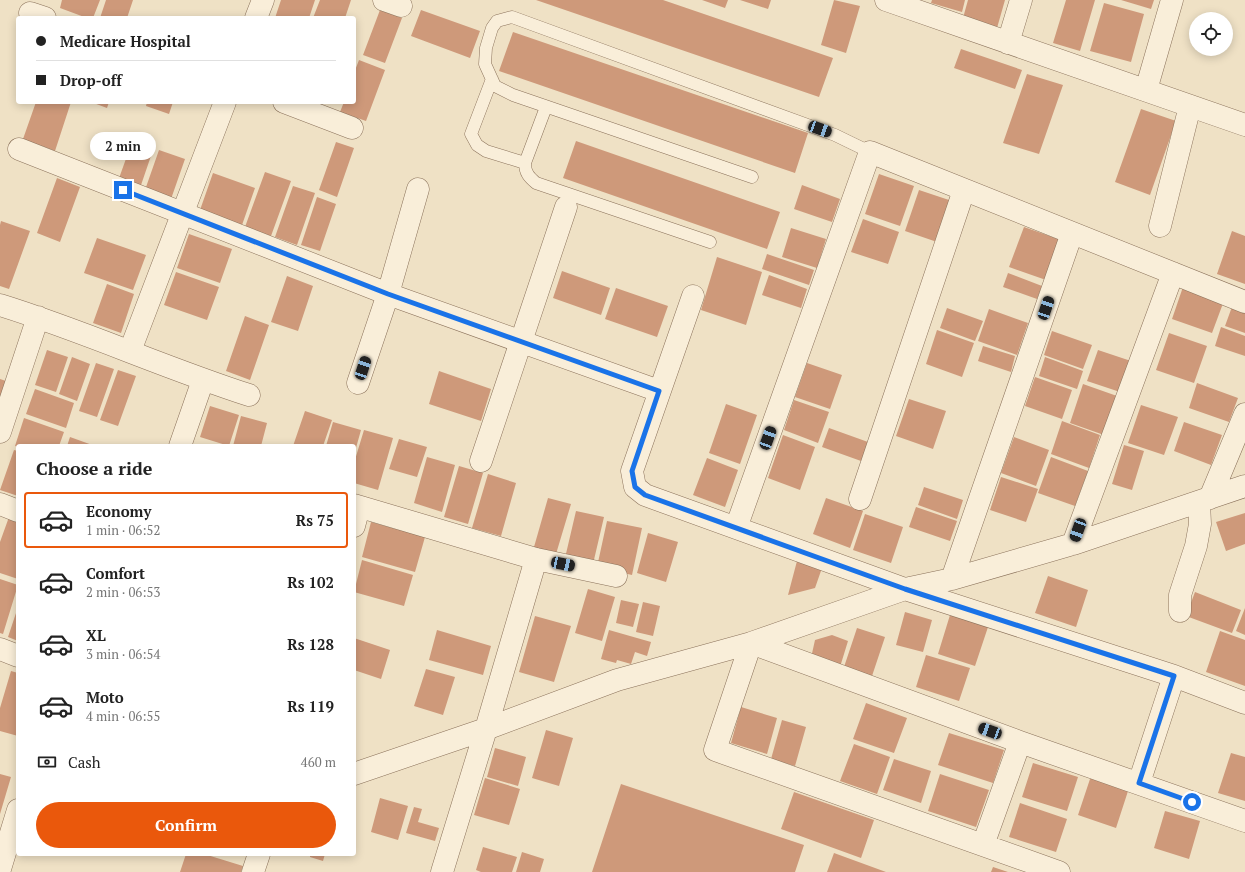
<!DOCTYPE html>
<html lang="en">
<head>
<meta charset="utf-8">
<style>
	body { margin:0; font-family:"PT Serif",serif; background:#f2f2f2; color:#222; height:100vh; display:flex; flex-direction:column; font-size:15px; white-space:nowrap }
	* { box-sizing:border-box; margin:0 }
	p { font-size:13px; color:#767676 }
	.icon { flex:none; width:22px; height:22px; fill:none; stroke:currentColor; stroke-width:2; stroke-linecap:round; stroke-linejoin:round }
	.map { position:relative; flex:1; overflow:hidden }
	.panel { position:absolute; left:16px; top:444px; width:340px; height:412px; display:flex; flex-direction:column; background:#fff; border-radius:4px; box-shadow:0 2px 10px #0003 }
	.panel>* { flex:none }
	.hud { position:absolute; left:16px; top:16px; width:340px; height:88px; border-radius:4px; box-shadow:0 2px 10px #0003; display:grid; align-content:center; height:88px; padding:0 20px; background:#fff }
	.tools { position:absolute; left:1189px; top:12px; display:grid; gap:8px }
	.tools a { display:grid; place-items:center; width:44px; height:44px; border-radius:50%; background:#fff; box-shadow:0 2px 10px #0003; font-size:20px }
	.end { position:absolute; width:18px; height:18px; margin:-9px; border:5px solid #1a73e8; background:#fff; box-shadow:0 0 0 2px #fff }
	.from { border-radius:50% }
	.bubble { position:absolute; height:28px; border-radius:14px; background:#fff; box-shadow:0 2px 10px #0003; font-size:13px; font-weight:600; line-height:28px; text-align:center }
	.car { position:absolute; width:12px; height:24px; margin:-12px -6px; border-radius:5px; box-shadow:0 0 3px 1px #0007; background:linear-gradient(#222 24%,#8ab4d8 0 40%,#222 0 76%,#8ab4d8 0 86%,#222 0) }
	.hud b { display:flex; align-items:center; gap:14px; height:38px; font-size:15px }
	.hud b+b { border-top:1px solid #e0e0e0 }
	.hud i { width:10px; height:10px; background:#222 }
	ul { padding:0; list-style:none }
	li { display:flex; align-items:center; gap:12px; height:56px; margin:0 8px 6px; padding:0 12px; border:2px solid transparent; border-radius:4px }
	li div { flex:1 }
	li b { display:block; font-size:15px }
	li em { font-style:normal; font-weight:600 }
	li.current { border-color:#ea580c }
	li>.icon { width:36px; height:36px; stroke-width:1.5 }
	h2 { padding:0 20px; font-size:18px; line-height:48px }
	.pay { display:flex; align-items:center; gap:10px; height:44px; padding:0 20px; font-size:15px }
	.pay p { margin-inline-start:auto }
	.cta { display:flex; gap:8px; margin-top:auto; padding:8px 20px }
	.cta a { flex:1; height:46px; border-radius:24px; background:#ea580c; color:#fff; font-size:16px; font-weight:600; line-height:46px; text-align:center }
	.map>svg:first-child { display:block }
</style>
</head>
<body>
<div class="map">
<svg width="1245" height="872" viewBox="0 0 1245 872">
	<rect width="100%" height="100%" fill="#efe1c5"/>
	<path fill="#ce997a" d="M62 0H100L93 18H87L60 8Z
		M106 0H133L127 18H100Z
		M281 0H315L309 18H275Z
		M320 0H351L345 18H313Z
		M536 0H663L833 58 819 97Z
		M702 0H728L725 8Z
		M740 0H771L768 9Z
		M834 0 860 6 846 53 821 45Z
		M932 0H965L962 12 931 3Z
		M968 0H1005L997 28 963 18Z
		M1066 0H1095L1080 51 1053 43Z
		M1121 0H1154L1151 9Z
		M1104 3 1144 14 1131 62 1090 51Z
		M380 10 402 18 385 63 363 55Z
		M421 10 480 31 470 58 411 36Z
		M513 32 808 133 795 173 499 71Z
		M961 49 1022 70 1015 89 954 68Z
		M359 60 385 70 366 121 340 112 344 102H354V73Z
		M1027 74 1063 85 1039 154 1003 143Z
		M36 102H71L55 151 23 139Z
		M91 102H109L107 108Z
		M147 102H173L169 114 146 106Z
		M1141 109 1176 121 1150 195 1115 182Z
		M576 141 780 212 767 249 563 178Z
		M132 142 153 150 140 188 118 181Z
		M336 142 354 148 337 197 319 190Z
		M159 150 185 159 171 199 145 190Z
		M265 172 291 181 271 236 245 227Z
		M213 173 255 188 242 225 200 210Z
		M879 174 914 186 900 226 865 214Z
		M57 178 80 187 60 242 37 233Z
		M802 185 840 199 832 222 794 209Z
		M293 186 315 193 297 245 275 237Z
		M919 190 952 201 937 242 905 231Z
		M317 197 336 204 320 251 301 245Z
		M863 219 899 232 888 264 851 252Z
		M1 221 30 231 9 289 0 286V225Z
		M1024 227 1061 240 1046 280 1009 267Z
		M791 228 826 239 817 268 782 257Z
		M1232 231 1245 236V284L1217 274Z
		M189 234 232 249 220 283 177 268Z
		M97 238 146 255 133 290 84 273Z
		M767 254 814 270 809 285 762 269Z
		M717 257 762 272 746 325 701 310Z
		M562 271 610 288 601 315 553 298Z
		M176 272 219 287 207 320 164 305Z
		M1008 273 1042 286 1037 299 1003 287Z
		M769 275 807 289 801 308 762 295Z
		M287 276 313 286 298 331 271 322Z
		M107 284 134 294 121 333 93 323Z
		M1184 284 1225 298 1212 333 1172 319Z
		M616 288 668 306 657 337 605 319Z
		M1233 304 1245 308V333L1225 326Z
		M947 308 983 321 975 341 940 328Z
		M989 309 1028 323 1017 355 978 341Z
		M245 316 269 325 250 380 226 371Z
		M1221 327 1245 336V356L1215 346Z
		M937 330 974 343 962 377 926 364Z
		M1052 331 1092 345 1083 369 1044 355Z
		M1169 333 1207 346 1194 383 1156 370Z
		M983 346 1015 356 1011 372 978 361Z
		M47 350 68 357 56 392 35 385Z
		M1098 350 1134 362 1123 393 1087 381Z
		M72 357 90 364 77 401 59 394Z
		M1045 357 1083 371 1077 389 1039 376Z
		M96 363 114 369 97 417 79 411Z
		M807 363 842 375 830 409 795 397Z
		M118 370 136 376 118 426 100 420Z
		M439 371 491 389 481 421 429 404Z
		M1035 377 1072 390 1062 419 1025 406Z
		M0 379 12 383 0 416Z
		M1197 383 1238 398 1229 422 1189 408Z
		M1083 384 1117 396 1104 435 1070 423Z
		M35 389 74 403 66 428 26 414Z
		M909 399 946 411 933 449 896 436Z
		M794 400 829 412 818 443 784 430Z
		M726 404 757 415 740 464 709 453Z
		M1141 405 1178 417 1164 455 1128 443Z
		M210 406 239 415 229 446 200 437Z
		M305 411 332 420 323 446H293Z
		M241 416 267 423 261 446H233Z
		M24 418 64 432 59 446 18 447 15 446Z
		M1062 421 1100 435 1089 468 1051 454Z
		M333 422 361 430 354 455V446H326Z
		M1184 422 1222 435 1211 465 1174 451Z
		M829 428 868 442 861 461 822 447Z
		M364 430 393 438 378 490 354 483V463Z
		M783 435 815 447 800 490 768 478Z
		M70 437 95 446H67Z
		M1014 437 1049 450 1036 486 1001 473Z
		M399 439 427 447 417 477 389 469Z
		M1124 445 1144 451 1132 490 1112 484Z
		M14 450 18 451V496L0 490Z
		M427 457 455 465 442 512 414 503Z
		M1051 457 1088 471 1075 506 1038 493Z
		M707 458 738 470 725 507 693 495Z
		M459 466 483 473 468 524 444 517Z
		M488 474 516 483 501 536 472 528Z
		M1001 477 1038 489 1026 522 990 510Z
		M924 487 963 500 957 519 918 505Z
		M548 498 571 504 556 554 534 547Z
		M826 498 863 511 850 548 813 534Z
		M916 507 957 521 950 541 909 527Z
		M576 511 604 517 593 564 565 558Z
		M1245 513V544L1226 551 1216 522Z
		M865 514 903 527 891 563 853 550Z
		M9 517 18 520V579L0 573V542Z
		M607 521 642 528 632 575 597 567Z
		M371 522 425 537 415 572 362 557Z
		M648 533 678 542 666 582 637 573Z
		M362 560 413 575 404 606 354 592Z
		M797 561 822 568 815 588 788 595Z
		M1048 576 1088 590 1076 627 1035 613Z
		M0 579 18 585 3 634 0 633Z
		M588 589 615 597 602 641 575 633Z
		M1195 592 1241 610 1232 633 1186 616Z
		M621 600 639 604 633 627 616 623Z
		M643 602 660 606 653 636 636 632Z
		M18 607V641L8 637Z
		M1245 608V635L1236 631Z
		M905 612 932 620 923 652 896 645Z
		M950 615 988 627 975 666 938 654Z
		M535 616 571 626 554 682 519 672Z
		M857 628 885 637 872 676 844 667Z
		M437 630 491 646 483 675 429 660Z
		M609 630 651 642 647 656 635 652 631 664 617 660 616 663 601 659Z
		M1220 631 1245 640V686L1206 672Z
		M832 635 848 641 840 667 811 658 815 640Z
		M354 638 390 650 381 679 354 670Z
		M926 655 970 668 959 701 916 687Z
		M426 669 455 677 443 715 414 706Z
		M11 671 18 673V736L0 731V708Z
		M866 703 907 718 894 753 853 739Z
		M741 707 777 718 767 754 731 743Z
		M782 720 806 727 795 766 771 759Z
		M546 730 573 738 559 786 532 778Z
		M949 733 1004 750 993 783 938 765Z
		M854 744 890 757 877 794 840 781Z
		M495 748 526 757 518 786 487 777Z
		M1231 753 1245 757V801L1218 793Z
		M894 759 931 771 921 803 883 790Z
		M1033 763 1078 777 1067 811 1022 797Z
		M0 774 11 777 0 814Z
		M940 774 989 790 976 827 928 811Z
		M1091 776 1129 788 1116 828 1078 815Z
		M485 778 520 789 509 825 474 815Z
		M621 784 804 845 795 872H592Z
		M794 792 874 820 861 858 781 829Z
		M380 798 408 806 398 840 371 832Z
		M1020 803 1067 819 1056 852 1009 837Z
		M414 807 422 809 418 822 439 828 435 841 406 833Z
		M1165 811 1200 821 1189 859 1154 848Z
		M483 847 517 857 512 872H481L476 870Z
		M522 852 544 859 540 872H516Z
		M834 853 886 872H827Z
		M186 854H204L243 866 241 872H180Z
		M310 854H325L323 861 310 857Z
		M993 867 1008 872H991Z"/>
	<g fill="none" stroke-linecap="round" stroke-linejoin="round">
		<g stroke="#8b725b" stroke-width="13">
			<path id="lane" d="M492 79 471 134 477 145 486 151 525 163
				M546 107 525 163C525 173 529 177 536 183L710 242
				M752 177 513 95 495 86 485 64 486 48 492 28 497 21 512 17 835 135 870 152"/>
		</g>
		<g stroke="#8b725b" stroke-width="23">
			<path id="street" d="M384 0 401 6
				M886 0 1245 125
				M30 13 45 18
				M256 18 263 0
				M1008 43 1021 0
				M1146 90 1172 0
				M284 102 352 128
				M19 149 388 294 659 391
				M1160 226 1190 106
				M693 296 632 471 635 487 645 495 905 589 1174 676 1139 783
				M0 305C84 331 165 368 249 395
				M130 351 225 102
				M358 383 388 294 418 189
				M0 432 38 317
				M180 446 203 380
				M481 461 566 207
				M1210 498 1245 414
				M860 499 964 190
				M0 504 18 511
				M354 505 536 559 616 576
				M354 526 359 507
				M736 528 870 152 1245 302
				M1073 544 1173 273
				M952 579 1072 233
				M1180 611V595L1196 546 1200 524 1199 502
				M0 649 18 656
				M1174 676 1245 703
				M354 774 486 729 617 680 751 643 905 589 952 579 1073 544 1245 486
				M983 845 1020 742
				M0 869 18 810
				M253 872 259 854
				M442 872 486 729 536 559
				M1059 872 715 750 751 643 1020 742 1245 821"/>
		</g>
		<use href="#lane" stroke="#f9eed9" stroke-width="12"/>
		<use href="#street" stroke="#f9eed9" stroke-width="22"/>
	</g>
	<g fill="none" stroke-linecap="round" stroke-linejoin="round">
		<path stroke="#1a73e8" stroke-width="5" d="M123 190 388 294 659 391 632 471 635 487 645 495 905 589 1174 676 1139 783 1192 802"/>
	</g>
</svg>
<div class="tools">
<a><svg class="icon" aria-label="locate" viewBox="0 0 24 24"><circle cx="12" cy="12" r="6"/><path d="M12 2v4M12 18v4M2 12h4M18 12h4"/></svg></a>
</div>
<i class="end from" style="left:1192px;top:802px"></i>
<i class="end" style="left:123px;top:190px"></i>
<div class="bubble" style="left:90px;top:132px;width:66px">2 min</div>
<i class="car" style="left:820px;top:129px;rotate:110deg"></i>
<i class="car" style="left:1046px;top:308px;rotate:19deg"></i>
<i class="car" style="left:363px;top:368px;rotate:18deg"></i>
<i class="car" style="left:768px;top:438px;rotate:20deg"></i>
<i class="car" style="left:1078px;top:530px;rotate:200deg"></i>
<i class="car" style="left:563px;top:564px;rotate:102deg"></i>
<i class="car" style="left:990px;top:731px;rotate:290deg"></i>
<div class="hud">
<b><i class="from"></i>Medicare Hospital</b>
<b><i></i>Drop-off</b>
</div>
<section class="panel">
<h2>Choose a ride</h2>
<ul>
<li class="current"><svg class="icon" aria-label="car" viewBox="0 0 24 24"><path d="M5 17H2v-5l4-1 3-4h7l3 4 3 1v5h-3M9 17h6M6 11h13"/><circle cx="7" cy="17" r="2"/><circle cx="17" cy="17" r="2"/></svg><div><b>Economy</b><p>1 min · 06:52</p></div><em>Rs 75</em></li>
<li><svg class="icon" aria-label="car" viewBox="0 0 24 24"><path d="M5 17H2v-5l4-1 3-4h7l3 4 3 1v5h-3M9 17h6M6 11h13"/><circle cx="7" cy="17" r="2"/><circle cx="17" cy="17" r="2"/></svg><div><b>Comfort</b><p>2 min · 06:53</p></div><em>Rs 102</em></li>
<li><svg class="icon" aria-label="car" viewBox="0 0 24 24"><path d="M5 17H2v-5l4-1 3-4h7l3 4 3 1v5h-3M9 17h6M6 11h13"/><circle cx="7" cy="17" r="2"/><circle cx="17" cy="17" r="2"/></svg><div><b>XL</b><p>3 min · 06:54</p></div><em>Rs 128</em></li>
<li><svg class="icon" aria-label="car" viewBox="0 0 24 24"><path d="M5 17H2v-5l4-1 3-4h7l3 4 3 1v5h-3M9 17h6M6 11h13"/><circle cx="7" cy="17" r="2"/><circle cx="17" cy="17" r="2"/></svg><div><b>Moto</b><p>4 min · 06:55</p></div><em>Rs 119</em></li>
</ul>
<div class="pay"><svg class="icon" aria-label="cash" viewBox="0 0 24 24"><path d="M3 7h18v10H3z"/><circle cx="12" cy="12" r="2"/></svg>Cash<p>460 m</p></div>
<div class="cta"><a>Confirm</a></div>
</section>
</div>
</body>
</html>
